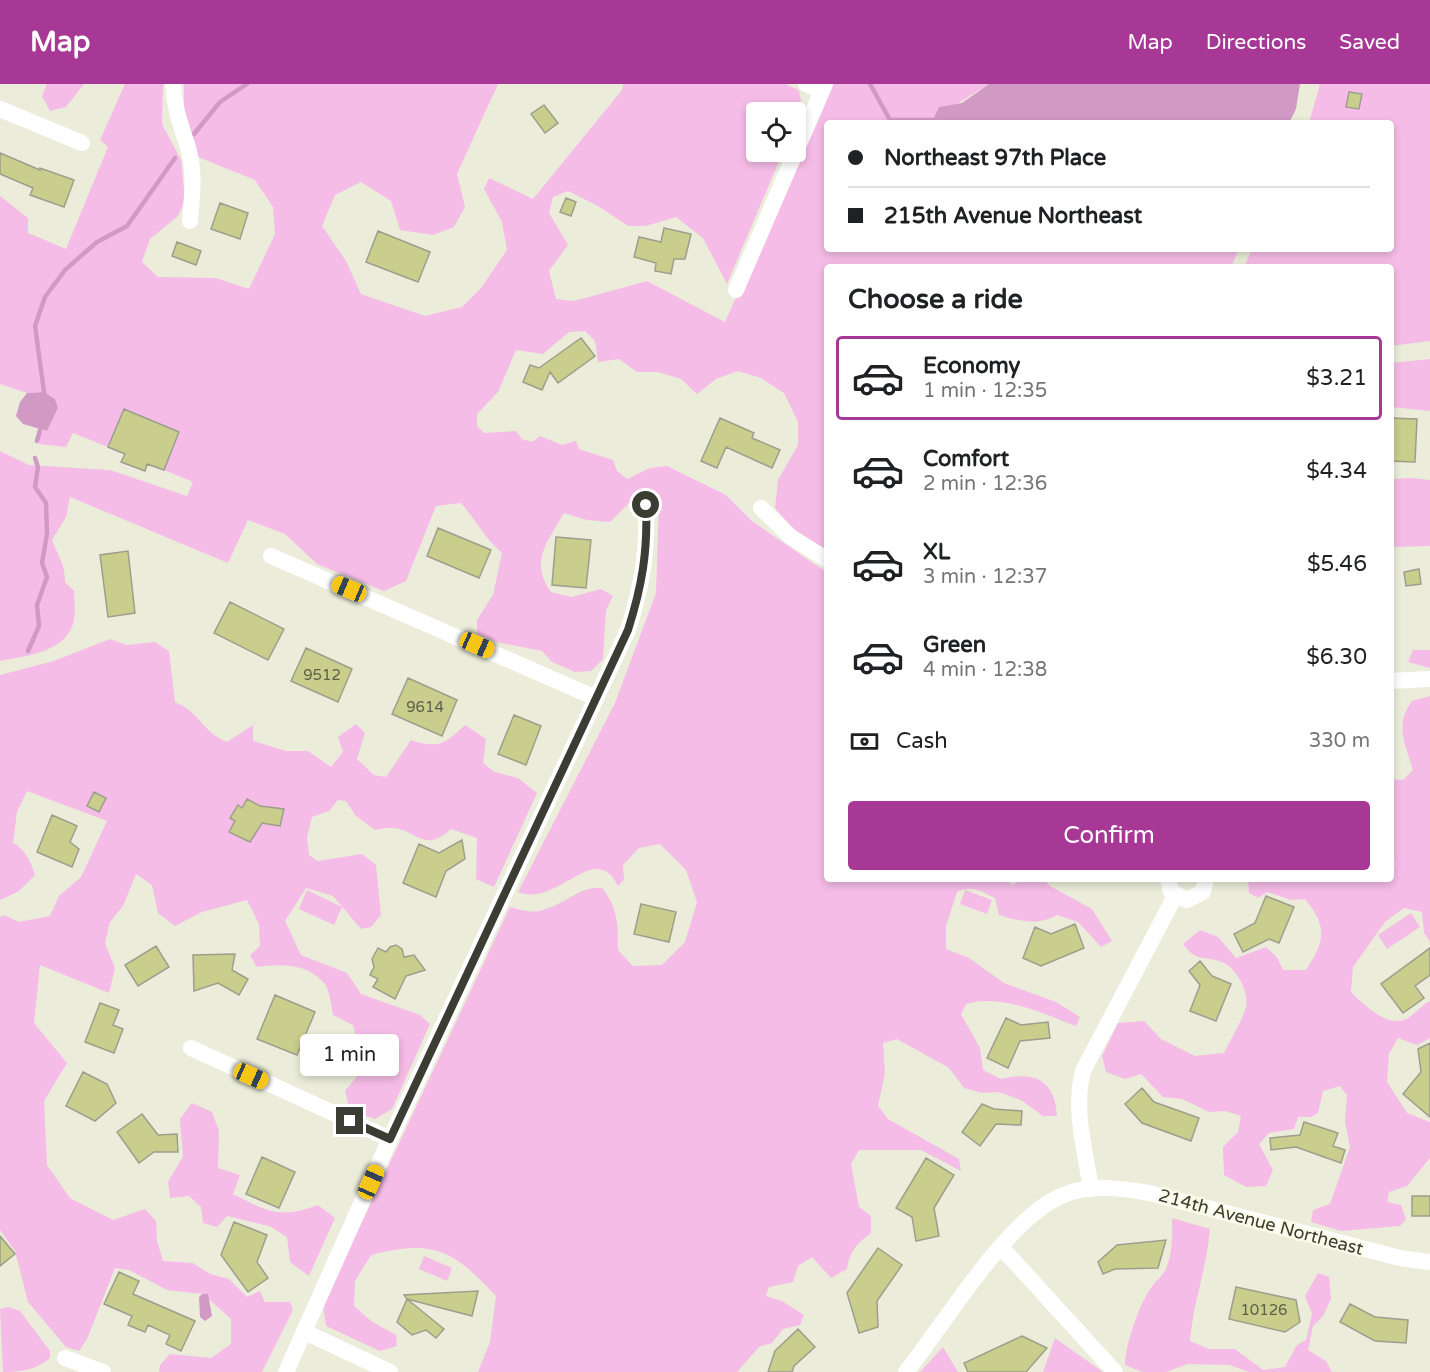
<!DOCTYPE html>
<html lang="en">
<head>
<meta charset="utf-8">
<style>
	body { margin:0; font-family:"Varela Round",sans-serif; background:#f6f6f6; color:#202124; height:100vh; display:flex; flex-direction:column; font-size:22px; white-space:nowrap }
	* { box-sizing:border-box; margin:0 }
	p { font-size:20px; color:#757577 }
	.icon { flex:none; width:33px; height:33px; fill:none; stroke:currentColor; stroke-width:2; stroke-linecap:round; stroke-linejoin:round }
	.map { position:relative; flex:1; overflow:hidden }
	.details { position:absolute; left:824px; top:180px; width:570px; height:618px; display:flex; flex-direction:column; background:#fff; border-radius:6px; box-shadow:0 3px 9px #0003 }
	.details>* { flex:none }
	.guide { position:absolute; left:824px; top:36px; width:570px; height:132px; border-radius:6px; box-shadow:0 3px 9px #0003; display:grid; align-content:center; height:132px; padding:0 24px; background:#fff }
	.fabs { position:absolute; left:746px; top:18px; display:grid; gap:12px }
	.fabs a { display:grid; place-items:center; width:60px; height:60px; border-radius:6px; background:#fff; box-shadow:0 3px 9px #0003; font-size:30px }
	.end { position:absolute; width:27px; height:27px; margin:-14px; border:8px solid #3b3c34; background:#fff; box-shadow:0 0 0 3px #fff }
	.from { border-radius:50% }
	.bubble { position:absolute; height:42px; border-radius:6px; background:#fff; box-shadow:0 3px 9px #0003; font-size:20px; font-weight:600; line-height:42px; text-align:center }
	.car { position:absolute; width:18px; height:36px; margin:-18px -9px; border-radius:8px; box-shadow:0 0 4px 2px #0007; background:linear-gradient(#f5c518 24%,#345 0 40%,#f5c518 0 76%,#345 0 86%,#f5c518 0) }
	.guide b { display:flex; align-items:center; gap:21px; height:57px; font-size:22px }
	.guide b+b { border-top:2px solid #e0e0e0 }
	.guide i { width:15px; height:15px; background:#202124 }
	ul { padding:0; list-style:none }
	li { display:flex; align-items:center; gap:18px; height:84px; margin:0 12px 9px; padding:0 12px; border:3px solid transparent; border-radius:6px }
	li div { flex:1 }
	li b { display:block; font-size:22px }
	li em { font-style:normal; font-weight:600 }
	li.selected { border-color:#a73895 }
	li>.icon { width:54px; height:54px; stroke-width:1.5 }
	h2 { padding:0 24px; font-size:27px; line-height:72px }
	.pay { display:flex; align-items:center; gap:15px; height:66px; padding:0 24px; font-size:22px }
	.pay p { margin-inline-start:auto }
	.action { display:flex; gap:12px; margin-top:auto; padding:12px 24px }
	.action a { flex:1; height:69px; border-radius:6px; background:#a73895; color:#fff; font-size:24px; font-weight:600; line-height:69px; text-align:center }
	header { display:flex; align-items:center; gap:36px; box-sizing:border-box; height:84px; padding:0 30px; background:#a73895; color:#fff }
	header strong { font-size:28px }
	nav { display:flex; gap:33px; margin-inline-start:auto; font-size:21px }
	.map>svg:first-child { display:block }
</style>
</head>
<body>
<header>
<strong>Map</strong>
<nav><a>Map</a><a>Directions</a><a>Saved</a></nav>
</header>
<div class="map">
<svg width="1430" height="1288" viewBox="0 0 1430 1288">
	<rect width="100%" height="100%" fill="#ebedda"/>
	<path fill="#f5bce7" d="M47 0H84L66 23 50 27 42 12Z
		M125 0H163L162 40 181 76 185 116 178 132 150 155 142 178 158 193 216 194 249 205 275 150 273 123 255 96 198 73 184 34V0H498L457 90 465 123 454 143 433 151 400 146 391 117 361 98 335 111 322 142 346 177 361 210 425 232 462 223 481 204 507 166 502 138 484 105 489 94 533 115 622 6 623 0H785L799 6 802 22 795 39V28H756V68H783L727 200 703 154 676 133 646 142H628L598 122 568 107 553 113 549 129 568 161 549 187 556 215 574 217 647 197 725 238 833 0H989L957 20 944 39H826V165H1239L1231 183H826V466L794 446 775 424 778 396 798 361V338L784 309 761 294 738 287 716 295 697 310 681 295 658 288H637L619 275 598 278 595 257 585 247 569 248 543 270 516 266 498 308 477 330V342L484 349 516 347 522 355 532 358 540 352 562 361 576 357 579 365 613 376 617 387 627 395 650 384 667 382 726 411 752 437 826 488V795H1004L1013 801 1022 795H1043L1050 802 1092 825 1112 857 1101 863 1078 838 1057 831C1038 842 1019 837 999 831L995 814C982 808 971 800 957 808L946 842V865L969 874 1004 899 1056 918 1080 933 1076 942C1044 930 1000 909 966 920L961 930 980 964 983 986 1001 995C1034 987 1055 995 1057 1032H1043L1021 1016 999 1008 982 1009 964 1004 949 984 897 955 883 959 885 989 878 1022 888 1035 959 1075 961 1087 921 1066H859L851 1080 859 1123 871 1132V1149C857 1160 850 1166 847 1185L831 1194 812 1173 798 1182 793 1198 769 1203 766 1212 782 1217 804 1231 800 1241 783 1245 772 1259 759 1263 737 1288H478L490 1258 496 1212C453 1166 434 1155 371 1171L355 1197 354 1222 371 1237 396 1251 397 1262 380 1267 326 1242 323 1221 510 823C518 825 530 829 539 827 562 823 579 802 602 804 618 824 618 841 618 866L633 882 662 881 685 858 697 818 686 786 660 760 639 764 623 781 624 796 618 802C595 754 558 824 518 808L615 619 656 509 659 418 633 415 610 438 587 436 564 429C548 457 529 478 551 508L571 513 601 505 613 512 606 526 603 575 591 587 575 588 552 578 542 567 496 558 477 550V536L493 511 502 469C485 455 476 436 461 419L436 422 406 497 384 507 317 480 285 450 248 436 228 479 70 413 66 433 52 456C58 472 65 480 65 498L74 507C74 516 76 527 74 536 68 568 26 572 0 577V367L29 381 110 386 187 412 193 398 164 386 124 326 108 363 73 349 66 363 39 360 40 346 47 347 58 324 55 315 44 308 27 309 0 300V112L28 134V149L66 165 108 63 100 56Z
		M1320 0H1430V257L1391 262 1390 183H1244L1252 165H1390V39H1309Z
		M1430 275V327L1391 323V279Z
		M1411 394 1430 396V462L1391 463V395Z
		M110 555 127 561 155 558 169 567 175 618C201 629 201 647 227 658L253 641V657L286 667H308L331 683 343 668 338 653 356 640 365 649 357 675 374 691 386 693 411 656C439 665 445 660 465 641L486 655 483 679 495 688 518 694 537 709 494 803 476 795 477 754 451 745C424 770 416 746 394 744 389 743 381 745 375 746L356 732 346 717 338 716 329 727 312 733 307 753 309 771 318 777 362 770 376 781 381 831 371 843 361 845 333 812 306 804 285 837 301 871 347 889 361 910 420 931 430 940 392 1025 375 1035 350 1027 345 1007 364 984 353 941 333 931C331 922 330 906 324 899 306 879 281 880 257 883L250 871 260 862 259 840 247 816 202 828 175 842 158 829 152 801 136 790 123 822 110 838 105 859 115 884 109 909 40 881 34 939 67 979 44 1017 47 1081 70 1114 113 1136 145 1125 156 1137 157 1157 163 1177 193 1179 210 1190 229 1195 247 1213 260 1207 265 1218H290L293 1226 262 1288H159L160 1281 170 1270 211 1274 231 1260V1235L203 1210 167 1206 129 1186 115 1184 87 1255 79 1267 66 1263 28 1218 15 1167 0 1146V833L4 831 19 838 50 832 59 812 81 793 107 737 27 707 17 728 13 759C25 765 31 778 35 791L19 807 0 816V591L54 577Z
		M1413 566H1430V584L1408 578Z
		M1430 612V858L1424 849 1422 828 1404 824 1385 838 1353 883 1351 908C1363 920 1385 942 1404 936 1413 933 1422 920 1430 917V954L1417 961 1398 954 1389 970 1387 998 1407 1029 1430 1038V1074L1407 1102 1389 1108 1387 1118 1401 1121 1406 1135 1400 1142 1341 1147 1311 1138 1313 1126 1330 1120 1350 1063 1345 1038 1347 1011 1340 1002 1323 1007 1318 1029 1311 1033H1298L1294 1045 1269 1049 1259 1060 1273 1086 1266 1102 1246 1103 1224 1091 1223 1063 1238 1048 1241 1032 1225 1027 1209 1028 1182 1015 1163 1013 1141 990 1125 995 1106 988 1102 972 1118 939 1144 937 1161 955 1195 972 1224 969C1229 959 1245 931 1246 922 1249 906 1235 881 1219 877 1201 872 1196 877 1183 860L1200 846 1218 853 1236 874 1266 863 1277 873 1283 886H1306C1325 857 1328 843 1305 815L1291 816 1267 808 1258 814 1249 809 1248 795H1390L1391 783 1396 780 1391 777V695L1403 696 1413 686C1405 659 1394 642 1412 617Z
		M307 806 342 823 334 841 299 825Z
		M965 806 992 816 987 830 960 820Z
		M1411 829 1420 843 1387 865 1378 851Z
		M192 1019 212 1028 219 1047 218 1084 240 1091 233 1110C268 1128 280 1135 318 1121L335 1134 309 1192 290 1178 287 1153 269 1142 227 1132 217 1143 203 1139 201 1123 189 1112 170 1114 168 1098 183 1072 180 1035Z
		M1172 1134 1210 1145C1207 1183 1193 1219 1190 1257L1209 1265H1235L1263 1286 1285 1283 1297 1261 1306 1256 1312 1230 1305 1212 1318 1189 1329 1193 1331 1215 1323 1232 1313 1242 1308 1266 1326 1277 1332 1288H1249L1229 1281 1188 1280 1166 1288H1142L1125 1281C1125 1262 1138 1224 1149 1207 1153 1199 1162 1193 1166 1185 1173 1168 1172 1152 1172 1134Z
		M424 1172 452 1184 447 1197 419 1185Z
		M8 1223 20 1227 50 1267V1274C36 1286 21 1288 3 1288L0 1225Z
		M1055 1254 1103 1288H1043Z
		M943 1263 958 1288H920Z"/>
	<path fill="#d19ac4" d="M989 0H1300L1296 25 1289 39H936L933 36 939 23 962 19Z
		M44 308 55 315 58 324 47 347 23 340 16 332 20 318 27 309Z
		M208 1210 212 1232 205 1237 200 1233 199 1213 202 1210Z"/>
	<g fill="none" stroke-linecap="round" stroke-linejoin="round">
		<path stroke="#d19ac4" stroke-width="4.5" d="M870 0 890 36H933
			M194 50 220 18 247 0
			M44 308 35 242 45 213 65 186 97 158 127 142 175 74
			M37 357 40 346
			M28 567 39 542 37 521 47 493 42 479 47 450 46 419 35 403 38 383 35 374"/>
	</g>
	<path fill="#c9ce8c" stroke="#9d9f8d" stroke-width="1.5" d="M1349 8 1362 10 1359 25 1346 23Z
		M544 21 558 39 545 49 531 30Z
		M0 69 40 86V84L74 96 64 123 30 111 33 104 0 90Z
		M566 114 576 118 571 132 560 128Z
		M220 119 248 129 240 155 211 145Z
		M664 144 691 150 685 175H674L671 190 655 187 656 179 634 173 639 153 661 158Z
		M378 147 430 168 418 198 366 178Z
		M177 158 201 167 196 181 172 172Z
		M581 254 595 272 558 299 550 288 542 306 523 298 530 281 539 284Z
		M124 325 179 348 164 386 147 380 145 387 121 378 125 370 108 363Z
		M720 334 754 349 752 354 780 366 772 384 726 363 717 384 701 377Z
		M1390 334 1417 335 1415 378 1390 377Z
		M438 444 491 466 479 494 427 472Z
		M556 453 591 456 586 504 552 501Z
		M128 467 135 529 108 533 100 471Z
		M1419 485 1421 500 1406 502 1404 488Z
		M230 518 284 545 268 576 214 549Z
		M306 564 352 585 338 618 291 597Z
		M408 594 457 616 442 652 392 630Z
		M514 631 541 642 526 681 498 670Z
		M94 708 106 714 99 728 87 722Z
		M247 715 260 722 284 725 280 742 262 739 250 758 229 748 235 737 230 734 238 721 242 724Z
		M52 731 77 742 70 758 79 765 72 783 37 768Z
		M462 756 465 775 446 787 436 813 403 799 419 760 439 769Z
		M1266 812 1294 823 1279 859 1269 855 1243 868 1234 850 1255 839Z
		M641 820 676 828 669 858 634 850Z
		M1075 840 1084 864 1041 882 1023 874 1035 843 1051 850Z
		M396 861 402 865 404 873 414 871 425 886 406 892 395 915 373 903 378 895 370 891 374 883 372 875 378 864 386 868 390 863Z
		M156 862 169 883 138 902 125 881Z
		M1430 864V891L1415 902 1424 914 1403 929 1381 900Z
		M235 870 232 886 248 895 239 911 218 899 194 907 193 871Z
		M1200 877 1212 892 1231 900 1216 937 1190 927 1200 901 1189 887Z
		M275 911 315 928 297 971 257 955Z
		M100 919 119 926 113 941 123 945 114 969 85 958Z
		M1006 934 1021 941 1048 938 1050 954 1020 957 1008 984 987 974Z
		M1430 959V1033L1403 1010 1421 988 1418 965Z
		M83 988 107 1000 116 1019 95 1037 66 1022Z
		M1142 1004 1154 1018 1199 1034 1191 1057 1142 1039 1125 1020Z
		M982 1020 994 1025 1022 1027 1021 1041 996 1040 980 1062 962 1048Z
		M142 1030 158 1051 177 1050 178 1068H154L139 1079 117 1048Z
		M1304 1038 1338 1049 1333 1062 1345 1066 1341 1079 1296 1063 1271 1066 1270 1054 1300 1051Z
		M262 1073 295 1088 279 1124 246 1110Z
		M926 1074 954 1091 934 1124 939 1152 916 1157 912 1133 896 1124Z
		M1412 1112H1430V1132H1412Z
		M234 1138 267 1151 257 1178 268 1194 248 1208 221 1171Z
		M0 1152 15 1170 0 1182Z
		M1166 1156 1158 1184 1115 1185 1103 1190 1098 1178 1117 1161Z
		M878 1164 902 1181 877 1217 878 1243 859 1249 847 1209Z
		M119 1188 139 1197 133 1210 195 1237 181 1267 166 1260 170 1251 148 1241 145 1248 128 1241 132 1232 104 1220Z
		M1236 1203 1296 1216 1300 1238 1285 1248 1229 1235Z
		M478 1207 472 1232 407 1215 444 1245 436 1254 426 1246 412 1251 397 1238 407 1215 404 1211Z
		M1350 1220 1375 1233 1408 1236 1406 1259 1375 1257 1340 1238Z
		M798 1245 815 1263 794 1282 792 1288H768L775 1267Z
		M1022 1252 1047 1264 1026 1288H968L964 1279Z"/>
	<g fill="none" stroke-linecap="round" stroke-linejoin="round">
		<path stroke="#fff" stroke-width="16" d="M173 0C174 25 182 44 189 67 195 90 192 113 190 137
			M806 0 822 7
			M0 25 82 59
			M736 206 825 0
			M761 424 791 453 826 475
			M271 472 596 614
			M1390 597 1430 595
			M1168 795 1171 808 1187 816 1203 808 1206 795
			M191 964 390 1055
			M1091 1105C1085 1066 1073 1025 1083 987L1175 812
			M1001 1163 1115 1288
			M305 1248 390 1288
			M65 1274 103 1288
			M286 1288 390 1055 628 546C642 502 648 467 646 421
			M906 1288C945 1239 1005 1138 1059 1113 1087 1099 1120 1104 1149 1109L1400 1174 1430 1178"/>
	</g>
	<g fill="none" stroke-linecap="round" stroke-linejoin="round">
		<path stroke="#3b3c34" stroke-width="8" d="M350 1037 390 1055 628 546C642 502 648 467 646 421"/>
	</g>
	<g text-anchor="middle" stroke-width="5" stroke-linejoin="round" paint-order="stroke">
		<g font-size="15" fill="#5e604a">
			<text x="322" y="596">9512</text>
			<text x="425" y="628">9614</text>
			<text x="1264" y="1231">10126</text>
		</g>
		<g font-size="18" fill="#3b3c34" stroke="#f9fbe7">
			<text transform="translate(1261 1138) rotate(15)" y="6">214th Avenue Northeast</text>
		</g>
	</g>
</svg>
<div class="fabs">
<a><svg class="icon" aria-label="locate" viewBox="0 0 24 24"><circle cx="12" cy="12" r="6"/><path d="M12 2v4M12 18v4M2 12h4M18 12h4"/></svg></a>
</div>
<i class="end from" style="left:646px;top:421px"></i>
<i class="end" style="left:350px;top:1037px"></i>
<div class="bubble" style="left:300px;top:950px;width:99px">1 min</div>
<i class="car" style="left:349px;top:505px;rotate:293deg"></i>
<i class="car" style="left:477px;top:561px;rotate:114deg"></i>
<i class="car" style="left:251px;top:992px;rotate:114deg"></i>
<i class="car" style="left:371px;top:1098px;rotate:24deg"></i>
<div class="guide">
<b><i class="from"></i>Northeast 97th Place</b>
<b><i></i>215th Avenue Northeast</b>
</div>
<section class="details">
<h2>Choose a ride</h2>
<ul>
<li class="selected"><svg class="icon" aria-label="car" viewBox="0 0 24 24"><path d="M5 17H2v-5l4-1 3-4h7l3 4 3 1v5h-3M9 17h6M6 11h13"/><circle cx="7" cy="17" r="2"/><circle cx="17" cy="17" r="2"/></svg><div><b>Economy</b><p>1 min · 12:35</p></div><em>$3.21</em></li>
<li><svg class="icon" aria-label="car" viewBox="0 0 24 24"><path d="M5 17H2v-5l4-1 3-4h7l3 4 3 1v5h-3M9 17h6M6 11h13"/><circle cx="7" cy="17" r="2"/><circle cx="17" cy="17" r="2"/></svg><div><b>Comfort</b><p>2 min · 12:36</p></div><em>$4.34</em></li>
<li><svg class="icon" aria-label="car" viewBox="0 0 24 24"><path d="M5 17H2v-5l4-1 3-4h7l3 4 3 1v5h-3M9 17h6M6 11h13"/><circle cx="7" cy="17" r="2"/><circle cx="17" cy="17" r="2"/></svg><div><b>XL</b><p>3 min · 12:37</p></div><em>$5.46</em></li>
<li><svg class="icon" aria-label="car" viewBox="0 0 24 24"><path d="M5 17H2v-5l4-1 3-4h7l3 4 3 1v5h-3M9 17h6M6 11h13"/><circle cx="7" cy="17" r="2"/><circle cx="17" cy="17" r="2"/></svg><div><b>Green</b><p>4 min · 12:38</p></div><em>$6.30</em></li>
</ul>
<div class="pay"><svg class="icon" aria-label="cash" viewBox="0 0 24 24"><path d="M3 7h18v10H3z"/><circle cx="12" cy="12" r="2"/></svg>Cash<p>330 m</p></div>
<div class="action"><a>Confirm</a></div>
</section>
</div>
</body>
</html>
